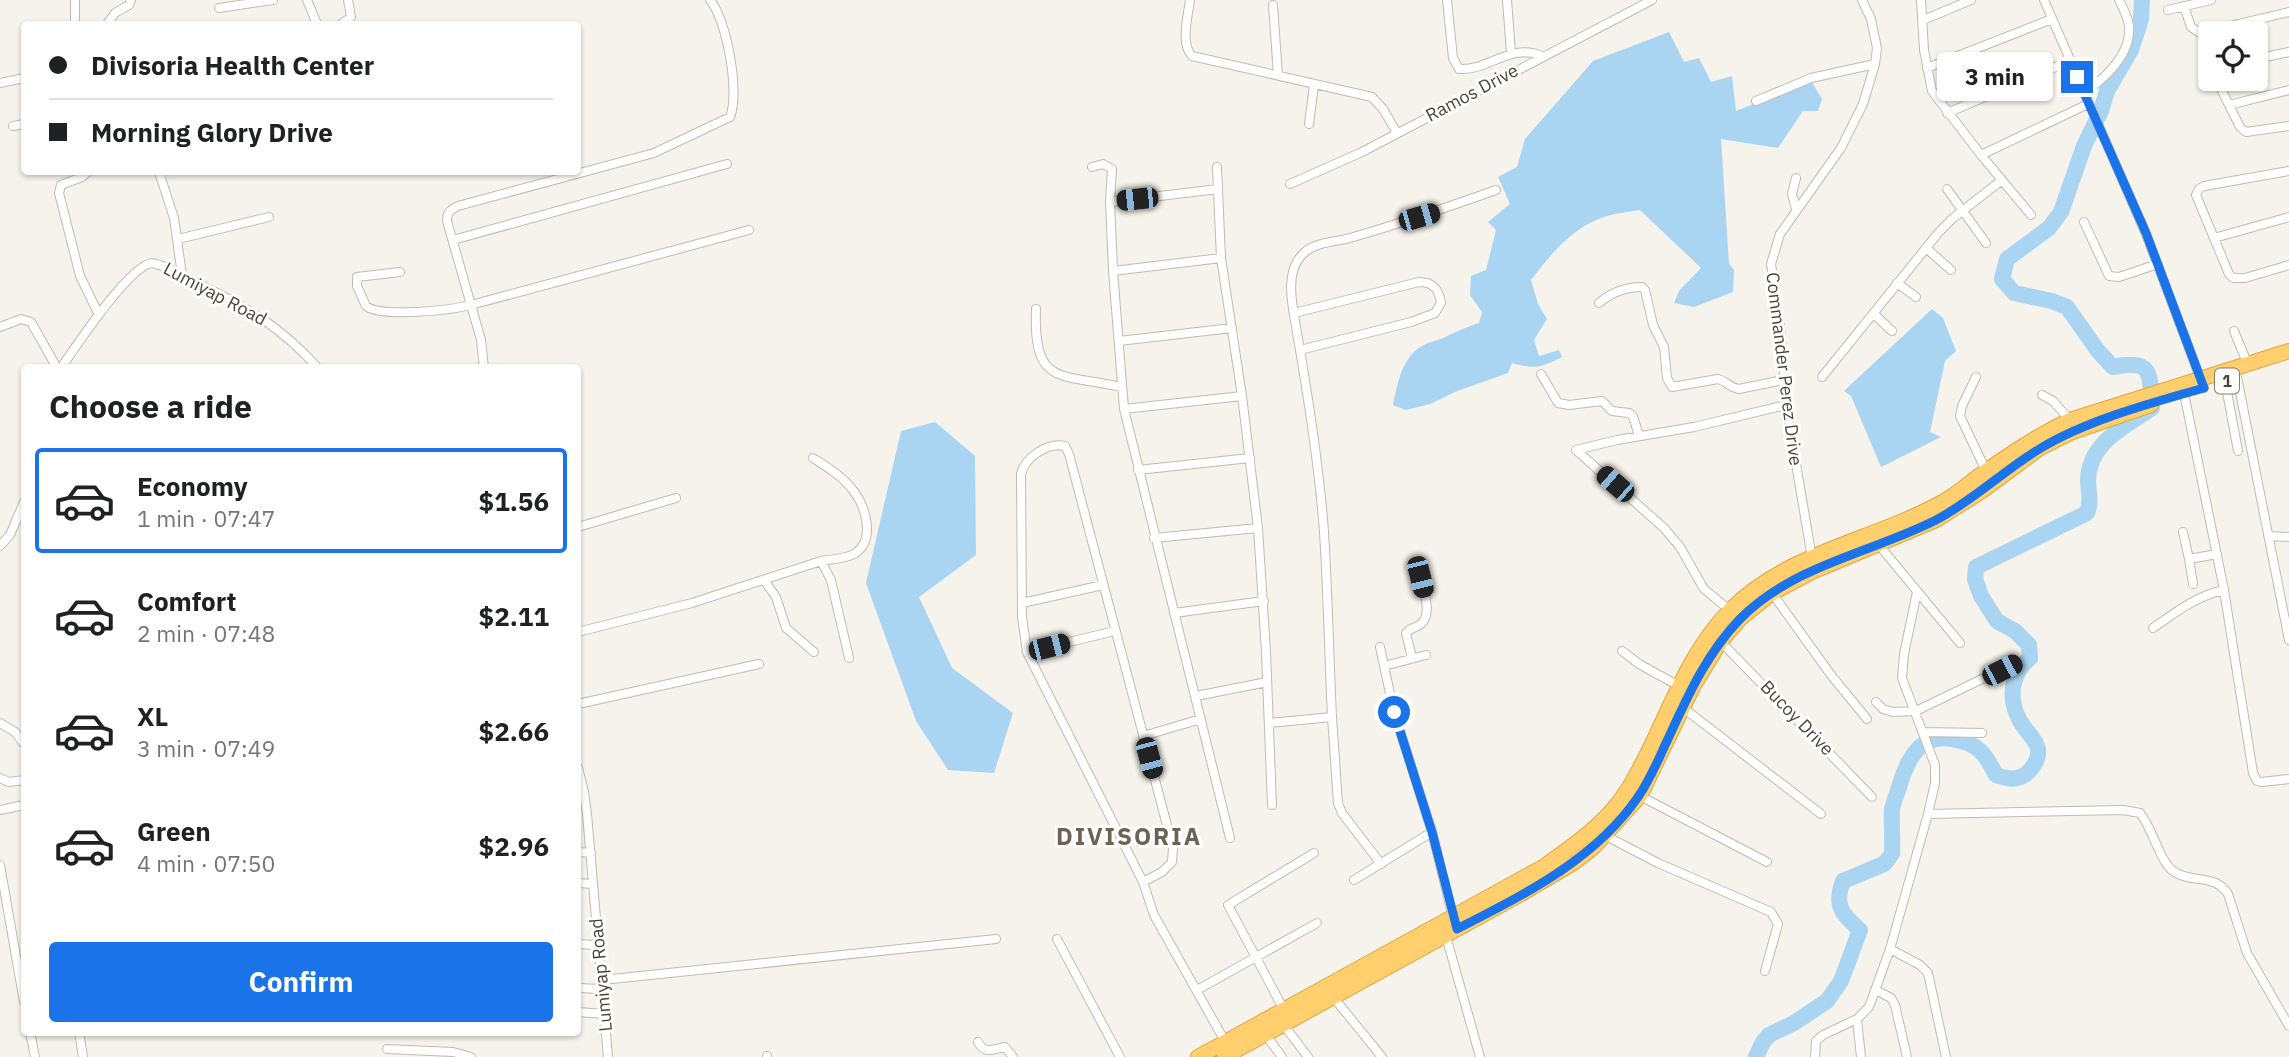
<!DOCTYPE html>
<html lang="en">
<head>
<meta charset="utf-8">
<style>
	body { margin:0; font-family:"IBM Plex Sans",sans-serif; background:#f2f2f2; color:#202124; height:100vh; display:flex; flex-direction:column; font-size:26px; white-space:nowrap }
	* { box-sizing:border-box; margin:0 }
	p { font-size:23px; color:#757577 }
	.icon { flex:none; width:38px; height:38px; fill:none; stroke:currentColor; stroke-width:2; stroke-linecap:round; stroke-linejoin:round }
	.map { position:relative; flex:1; overflow:hidden }
	.panel { position:absolute; left:21px; top:364px; width:560px; height:672px; display:flex; flex-direction:column; background:#fff; border-radius:7px; box-shadow:0 2px 5px #0004 }
	.panel>* { flex:none }
	.banner { position:absolute; left:21px; top:21px; width:560px; height:154px; border-radius:7px; box-shadow:0 2px 5px #0004; display:grid; align-content:center; height:154px; padding:0 28px; background:#fff }
	.buttons { position:absolute; left:2198px; top:21px; display:grid; gap:14px }
	.buttons a { display:grid; place-items:center; width:70px; height:70px; border-radius:7px; background:#fff; box-shadow:0 2px 5px #0004; font-size:35px }
	.end { position:absolute; width:32px; height:32px; margin:-16px; border:9px solid #1a73e8; background:#fff; box-shadow:0 0 0 4px #fff }
	.from { border-radius:50% }
	.bubble { position:absolute; height:49px; border-radius:7px; background:#fff; box-shadow:0 2px 5px #0004; font-size:23px; font-weight:700; line-height:49px; text-align:center }
	.car { position:absolute; width:21px; height:42px; margin:-21px -10px; border-radius:9px; box-shadow:0 0 5px 2px #0007; background:linear-gradient(#222 24%,#8ab4d8 0 40%,#222 0 76%,#8ab4d8 0 86%,#222 0) }
	.banner b { display:flex; align-items:center; gap:24px; height:66px; font-size:26px }
	.banner b+b { border-top:2px solid #e0e0e0 }
	.banner i { width:18px; height:18px; background:#202124 }
	ul { padding:0; list-style:none }
	li { display:flex; align-items:center; gap:21px; height:105px; margin:0 14px 10px; padding:0 14px; border:4px solid transparent; border-radius:7px }
	li div { flex:1 }
	li b { display:block; font-size:26px }
	li em { font-style:normal; font-weight:700 }
	li.on { border-color:#1a73e8 }
	li>.icon { width:63px; height:63px; stroke-width:1.5 }
	h2 { padding:0 28px; font-size:32px; line-height:84px }
	.action { display:flex; gap:14px; margin-top:auto; padding:14px 28px }
	.action a { flex:1; height:80px; border-radius:7px; background:#1a73e8; color:#fff; font-size:28px; font-weight:700; line-height:80px; text-align:center }
	.map>svg:first-child { display:block }
</style>
</head>
<body>
<div class="map">
<svg width="2289" height="1057" viewBox="0 0 2289 1057">
	<rect width="100%" height="100%" fill="#f6f3ec"/>
	<path fill="#a9d4f2" d="M1669 32 1684 62 1699 58 1711 82 1732 76 1736 111 1811 81 1822 99 1818 111H1803L1778 148 1721 139 1729 264 1734 270 1733 292 1694 307 1674 303 1679 291 1701 268 1640 210C1629 212 1617 213 1607 216 1573 226 1552 253 1531 280L1538 304 1547 319 1534 340 1539 356 1559 350 1562 357C1542 367 1535 370 1512 363L1508 373 1457 391 1430 404 1406 410 1393 405C1397 385 1402 357 1422 346 1428 342 1436 341 1443 338 1456 332 1466 327 1479 323L1482 312 1470 295 1471 276 1486 270 1496 230 1488 222 1510 204 1498 177 1517 167 1525 139 1593 61Z
		M1932 309 1943 318 1956 351 1945 361 1930 432 1941 437 1881 467 1851 396 1844 391Z
		M935 422 975 456 976 555 919 597 952 668 1013 713 994 773 948 770 916 721 866 583 901 431Z"/>
	<g fill="none" stroke-linecap="round" stroke-linejoin="round">
		<path stroke="#a9d4f2" stroke-width="16" d="M1756 1057 1763 1042 1769 1035 1794 1023 1827 1001 1841 981 1860 930C1841 914 1834 905 1843 881L1884 864 1892 854C1893 840 1891 825 1892 810 1893 802 1898 792 1900 784 1908 758 1920 734 1952 739 1978 743 1985 753 1996 775 2003 777 2010 780 2017 778 2028 776 2040 761 2038 749 2036 738 2022 728 2018 717 2008 696 2012 672 2030 658L2029 645 2015 631 1997 621 1981 596 1975 579 1976 567 2087 513C2092 501 2088 492 2088 480 2089 442 2125 427 2152 408 2150 373 2153 359 2113 367L2098 351 2067 307 2052 301 2014 293 2002 279 2007 259 2049 228 2061 212 2084 146 2101 111 2107 91 2131 50 2141 19 2142 0"/>
		<g stroke="#c2bbae" stroke-width="10">
			<path id="street" d="M307 0 317 24
				M1190 0C1188 16 1180 44 1192 56L1372 97 1383 109 1397 133
				M1447 0 1453 58 1459 69C1489 71 1511 42 1542 56
				M1507 0 1511 53
				M1921 0 1924 50 1932 91 1981 155 2088 104
				M2044 0 2146 234 2204 388
				M1273 5 1278 75
				M2184 6 2191 27 2200 33 2289 12
				M219 8 273 0
				M2168 10 2211 0
				M1923 20 1971 0
				M75 24V0
				M107 24 115 13 129 5 131 0
				M341 24 351 17 348 0
				M2256 59 2289 52
				M1927 68 2052 19
				M2216 79 2240 127 2246 132 2289 126
				M0 83 24 78
				M2083 94C2104 79 2132 54 2129 26 2128 17 2123 8 2119 0
				M1756 101 1811 78 1875 64
				M2229 105 2289 90
				M1947 113 2070 61
				M1309 124 1314 85
				M13 126 24 124
				M1981 155 2031 215
				M1092 167 1103 164 1112 169 1110 202
				M1217 167 1221 258 1242 396 1258 528 1266 652 1272 805
				M2289 171 2204 186 2199 189 2196 195 2229 274 2233 278H2245L2289 265
				M88 172 82 177 61 185 59 193 80 276 99 315
				M159 172 174 218 182 275
				M1290 184 1362 152 1652 0
				M1218 189 1110 202 1113 271 1124 409 1230 838
				M1947 189 1986 243
				M1796 209 1792 194 1796 178
				M2084 222 2109 276 2119 277 2158 264
				M2214 238 2289 217
				M178 239 269 217
				M453 240 727 164
				M1926 248 1951 270
				M1113 271 1221 258
				M400 272 357 277V286L366 306C381 318 451 310 471 305L447 221C447 212 450 210 458 206L654 153 730 117C740 93 727 20 710 0
				M1897 283 1916 297
				M1599 303C1612 292 1625 287 1642 287L1645 290 1653 325 1664 347 1667 378 1672 387 1718 379C1726 381 1730 388 1739 389L1783 380
				M1036 309C1033 387 1060 373 1121 387
				M1294 313 1419 282C1433 282 1439 289 1441 303L1435 313 1411 322 1300 350
				M1874 314 1892 331
				M0 327 21 319 31 322 57 368
				M2234 331 2248 365
				M1119 341 1232 328
				M61 368C76 346 129 266 152 263 167 266 183 276 197 283 247 307 280 326 318 368
				M484 368 481 340 471 305 749 230
				M1541 374 1558 403 1569 405 1602 401 1612 411 1629 413 1633 416 1639 436
				M1822 377 1939 232 1952 219 2002 180
				M1976 377 1962 406 1960 416 1986 471
				M2237 377 2289 640
				M2225 381 2238 451
				M2184 393 2224 590 2253 773 2257 781 2261 782 2289 779
				M2042 395 2053 401 2070 420
				M1124 409 1242 396
				M1576 450 1664 528 1680 547 1704 589 1732 612
				M1576 450 1617 440 1694 427 1786 405
				M813 458C827 467 842 476 852 489 865 505 877 540 854 554 845 559 832 559 821 561
				M1138 470 1250 458
				M578 527 676 498
				M2183 532 2189 559 2217 554
				M2269 536 2289 537
				M1154 538 1258 528
				M1878 544 1960 643
				M0 546 10 535 24 502
				M1812 558 1786 405 1781 334 1771 264 1780 234 1841 148 1863 104 1875 64 1877 48 1871 19 1862 0
				M2189 559 2193 584
				M764 580 776 597 786 628 814 652
				M1772 593 1831 675 1867 719
				M1022 603 1103 585
				M1174 613 1264 601
				M2153 628C2176 612 2196 596 2224 590
				M578 632 692 603 821 561 831 580 849 658
				M1720 641 1872 797
				M1380 647 1394 712 1432 832 1453 917
				M1622 651 1639 664 1679 686
				M1027 652 1115 631
				M1412 658 1406 633C1411 627 1416 628 1421 624 1433 614 1423 589 1420 577
				M1384 666 1426 655
				M1196 696 1267 682
				M1876 702 1883 709 1893 712 1916 711 2017 662
				M578 704 759 664
				M1682 707 1821 814
				M1332 717 1338 803 1342 813 1381 864
				M0 723 15 732 24 744
				M1269 723 1332 717C1329 656 1328 594 1324 532 1319 464 1308 395 1296 327 1292 304 1284 269 1305 252 1316 242 1336 242 1350 238 1399 224 1448 207 1496 190
				M1924 732 1982 733
				M1143 736 1201 719
				M578 768 584 792 587 814 608 1057
				M0 778 9 782 24 780
				M1640 796 1767 862
				M0 810 24 805
				M1928 814 2123 810 2140 813C2153 829 2159 860 2173 871 2191 884 2215 873 2228 894L2247 953 2289 1026
				M1606 836 1658 863 1771 912 1778 924 1765 971
				M578 852 591 853
				M0 865 24 1002
				M1354 880 1432 832
				M1143 882 1162 872 1172 862 1173 848 1069 454 1065 446C1048 442 1025 457 1021 474L1022 617 1027 652 1143 882 1154 915 1227 1045
				M578 883 593 884
				M1446 936 1480 1057
				M1057 939 1120 1057
				M578 944 597 945
				M1890 949 1920 965 1928 973 1946 1057
				M602 980 996 939
				M578 988 602 989
				M1197 990 1317 923
				M1876 990 1891 998 1895 1005 1907 1057
				M1334 998 1382 1057
				M1284 1010 1228 905 1314 853
				M578 1012 604 1014
				M1857 1019 1861 1057
				M1283 1024 1308 1057
				M30 1032 35 1057
				M79 1032 83 1057
				M1265 1034 1282 1057
				M978 1042C985 1055 993 1049 1005 1047L1013 1057
				M387 1049 453 1052 471 1057
				M767 1056V1057
				M1815 1057 1816 1041 1823 1035 1857 1019 1869 1007 1890 949 1928 814 1935 783V765L1902 678 1904 654 1917 592"/>
		</g>
		<g stroke="#e0a43c" stroke-width="16">
			<path id="highway" d="M1198 1057 1543 867C1574 845 1608 822 1628 789 1664 731 1681 660 1730 610 1789 551 1876 540 1946 500 1958 493 1969 483 1980 475 2009 455 2038 435 2070 420L2289 351
				M1224 1057 1521 894 1575 862 1593 848 1640 796 1694 685 1721 641 1741 618 1772 593 1814 571 1936 520 1982 491 2040 448 2070 433 2151 405"/>
		</g>
		<use href="#street" stroke="#fff" stroke-width="8"/>
		<use href="#highway" stroke="#ffcf6e" stroke-width="14"/>
	</g>
	<g fill="none" stroke-linecap="round" stroke-linejoin="round">
		<path stroke="#1a73e8" stroke-width="9" d="M1394 712 1432 832 1457 929C1523 895 1595 860 1638 797 1650 780 1658 760 1667 741 1687 698 1706 654 1740 619 1793 565 1871 553 1936 520 1974 500 2004 470 2041 448 2088 420 2151 403 2204 388L2146 233 2077 77"/>
	</g>
	<g text-anchor="middle" stroke-width="6" stroke-linejoin="round" paint-order="stroke">
		<rect fill="#fff" stroke="#817c74" stroke-width="2" x="2215" y="368.5" width="24" height="25" rx="5"/>
		<g font-size="16" font-weight="bold" fill="#4b4439">
			<text x="2227" y="387">1</text>
		</g>
		<g font-size="18" fill="#4b4439" stroke="#fff">
			<text transform="translate(1472 93) rotate(-28)" y="6">Ramos Drive</text>
			<text transform="translate(215 294) rotate(28)" y="6">Lumiyap Road</text>
			<text transform="translate(1784 369) rotate(83)" y="6">Commander Perez Drive</text>
			<text transform="translate(1797 718) rotate(46)" y="6">Bucoy Drive</text>
			<text transform="translate(601 975) rotate(-95)" y="6">Lumiyap Road</text>
		</g>
		<g font-size="24" font-weight="bold" letter-spacing="2" fill="#6e6250" stroke="#fff">
			<text x="1129" y="845">DIVISORIA</text>
		</g>
	</g>
</svg>
<div class="buttons">
<a><svg class="icon" aria-label="locate" viewBox="0 0 24 24"><circle cx="12" cy="12" r="6"/><path d="M12 2v4M12 18v4M2 12h4M18 12h4"/></svg></a>
</div>
<i class="end from" style="left:1394px;top:712px"></i>
<i class="end" style="left:2077px;top:77px"></i>
<div class="bubble" style="left:1937px;top:52px;width:116px">3 min</div>
<i class="car" style="left:1137px;top:199px;rotate:264deg"></i>
<i class="car" style="left:1419px;top:217px;rotate:74deg"></i>
<i class="car" style="left:1615px;top:484px;rotate:311deg"></i>
<i class="car" style="left:1420px;top:577px;rotate:166deg"></i>
<i class="car" style="left:1049px;top:647px;rotate:76deg"></i>
<i class="car" style="left:2002px;top:670px;rotate:63deg"></i>
<i class="car" style="left:1149px;top:758px;rotate:165deg"></i>
<div class="banner">
<b><i class="from"></i>Divisoria Health Center</b>
<b><i></i>Morning Glory Drive</b>
</div>
<section class="panel">
<h2>Choose a ride</h2>
<ul>
<li class="on"><svg class="icon" aria-label="car" viewBox="0 0 24 24"><path d="M5 17H2v-5l4-1 3-4h7l3 4 3 1v5h-3M9 17h6M6 11h13"/><circle cx="7" cy="17" r="2"/><circle cx="17" cy="17" r="2"/></svg><div><b>Economy</b><p>1 min · 07:47</p></div><em>$1.56</em></li>
<li><svg class="icon" aria-label="car" viewBox="0 0 24 24"><path d="M5 17H2v-5l4-1 3-4h7l3 4 3 1v5h-3M9 17h6M6 11h13"/><circle cx="7" cy="17" r="2"/><circle cx="17" cy="17" r="2"/></svg><div><b>Comfort</b><p>2 min · 07:48</p></div><em>$2.11</em></li>
<li><svg class="icon" aria-label="car" viewBox="0 0 24 24"><path d="M5 17H2v-5l4-1 3-4h7l3 4 3 1v5h-3M9 17h6M6 11h13"/><circle cx="7" cy="17" r="2"/><circle cx="17" cy="17" r="2"/></svg><div><b>XL</b><p>3 min · 07:49</p></div><em>$2.66</em></li>
<li><svg class="icon" aria-label="car" viewBox="0 0 24 24"><path d="M5 17H2v-5l4-1 3-4h7l3 4 3 1v5h-3M9 17h6M6 11h13"/><circle cx="7" cy="17" r="2"/><circle cx="17" cy="17" r="2"/></svg><div><b>Green</b><p>4 min · 07:50</p></div><em>$2.96</em></li>
</ul>
<div class="action"><a>Confirm</a></div>
</section>
</div>
</body>
</html>
